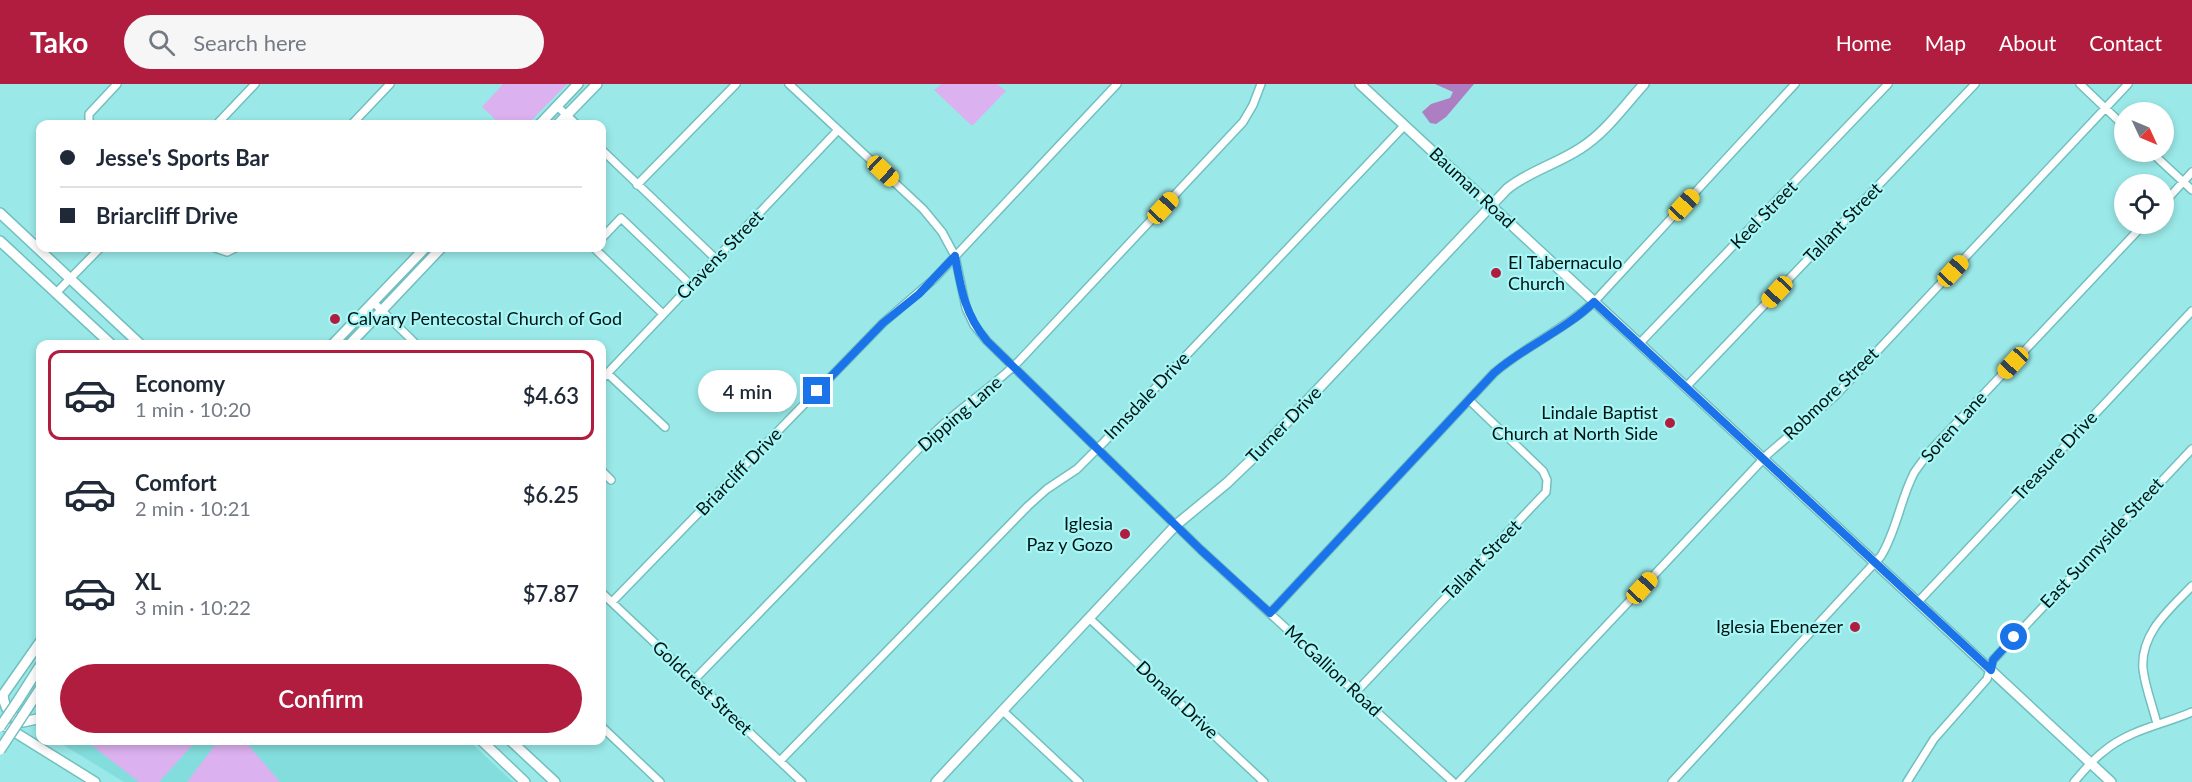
<!DOCTYPE html>
<html lang="en">
<head>
<meta charset="utf-8">
<style>
	body { margin:0; font-family:Lato,sans-serif; background:#f6f6f7; color:#1f2937; height:100vh; display:flex; flex-direction:column; font-size:22px; white-space:nowrap }
	* { box-sizing:border-box; margin:0 }
	p { font-size:20px; color:#747a83 }
	.icon { flex:none; width:33px; height:33px; fill:none; stroke:currentColor; stroke-width:2; stroke-linecap:round; stroke-linejoin:round }
	.map { position:relative; flex:1; overflow:hidden }
	.drawer { position:absolute; left:36px; top:256px; width:570px; height:405px; display:flex; flex-direction:column; background:#fff; border-radius:12px; box-shadow:0 3px 9px #0003 }
	.drawer>* { flex:none }
	.hud { position:absolute; left:36px; top:36px; width:570px; height:132px; border-radius:12px; box-shadow:0 3px 9px #0003; display:grid; align-content:center; height:132px; padding:0 24px; background:#fff }
	.needle { width:39px; rotate:134deg }
	.controls { position:absolute; left:2114px; top:18px; display:grid; gap:12px }
	.controls a { display:grid; place-items:center; width:60px; height:60px; border-radius:50%; background:#fff; box-shadow:0 3px 9px #0003; font-size:30px }
	.end { position:absolute; width:27px; height:27px; margin:-14px; border:8px solid #1a73e8; background:#fff; box-shadow:0 0 0 3px #fff }
	.from { border-radius:50% }
	.bubble { position:absolute; height:42px; border-radius:21px; background:#fff; box-shadow:0 3px 9px #0003; font-size:20px; font-weight:600; line-height:42px; text-align:center }
	.car { position:absolute; width:18px; height:36px; margin:-18px -9px; border-radius:8px; box-shadow:0 0 4px 2px #0007; background:linear-gradient(#f5c518 24%,#345 0 40%,#f5c518 0 76%,#345 0 86%,#f5c518 0) }
	.hud b { display:flex; align-items:center; gap:21px; height:57px; font-size:22px }
	.hud b+b { border-top:2px solid #e0e1e3 }
	.hud i { width:15px; height:15px; background:#1f2937 }
	ul { padding:10px 0 0; list-style:none }
	li { display:flex; align-items:center; gap:18px; height:90px; margin:0 12px 9px; padding:0 12px; border:3px solid transparent; border-radius:12px }
	li div { flex:1 }
	li b { display:block; font-size:22px }
	li em { font-style:normal; font-weight:600 }
	li.active { border-color:#b01d3f }
	li>.icon { width:54px; height:54px; stroke-width:1.5 }
	.button { display:flex; gap:12px; margin-top:auto; padding:12px 24px }
	.button a { flex:1; height:69px; border-radius:36px; background:#b01d3f; color:#fff; font-size:24px; font-weight:600; line-height:69px; text-align:center }
	header { display:flex; align-items:center; gap:36px; box-sizing:border-box; height:84px; padding:0 30px; background:#b01d3f; color:#fff }
	header strong { font-size:28px }
	nav { display:flex; gap:33px; margin-inline-start:auto; font-size:21px }
	.search { width:420px; height:54px; background:#f6f6f7; display:flex; align-items:center; gap:15px; box-sizing:border-box; padding:0 21px; border-radius:33px; color:#747a83; font-size:22px }
	.map>svg:first-child { display:block }
</style>
</head>
<body>
<header>
<strong>Tako</strong>
<div class="search"><svg class="icon" aria-label="search" viewBox="0 0 24 24"><circle cx="10" cy="10" r="6"/><path d="M15 15l6 6"/></svg>Search here</div>
<nav><a>Home</a><a>Map</a><a>About</a><a>Contact</a></nav>
</header>
<div class="map">
<svg width="2192" height="698" viewBox="0 0 2192 698">
	<rect width="100%" height="100%" fill="#9ae9e8"/>
	<path fill="#83dddd" d="M57 657H469L513 698H124Z"/>
	<path fill="#dcb1ef" d="M503 0H567L528 40H500L482 23Z
		M942 0H997L1006 7 973 41H971L934 6Z
		M86 657H196L159 698H139Z
		M218 657H245L280 698H187Z"/>
	<path fill="#ae7ec3" d="M1435 0H1474L1446 33 1436 40 1430 39 1422 28 1431 20 1450 14 1453 8Z"/>
	<g fill="none" stroke-linecap="round" stroke-linejoin="round">
		<g stroke="#72bfbf" stroke-width="10">
			<path id="street" d="M789 0 923 125 942 148 955 172 966 224 974 241 987 257 1201 466 1453 698
				M2080 0 2124 42
				M557 22 576 40
				M89 40V30L117 0
				M217 40 255 0
				M352 40 390 0
				M602 66 716 175
				M2151 68 2192 106
				M637 101 736 0
				M2163 120 2192 88
				M602 154 621 134 691 201
				M215 164 227 168 235 164
				M594 164 663 230
				M56 209 100 164
				M373 218 417 261
				M1639 260 1888 0
				M607 289 665 343
				M602 295 838 46
				M1686 303 1975 0
				M602 387 611 396
				M602 509 802 698
				M612 518 883 239 933 196 1117 0
				M1918 518 2192 227
				M1270 529 1494 289C1525 262 1564 246 1594 218L1795 0
				M1089 534 1264 698
				M694 596 935 348C962 322 993 303 1019 277L1243 38 1253 21 1261 0
				M1356 608 1546 408 1547 396 1543 387 1469 316
				M1003 627 1079 698
				M2157 640C2153 623 2145 603 2143 585 2140 549 2170 525 2192 502
				M602 643 660 698
				M780 677 1028 422 1047 405 1077 385 1104 358 1404 42
				M1459 698 1768 370 1835 312 2128 0
				M1672 698 1881 472C1897 446 1900 416 1914 389 1919 381 1926 373 1931 366L2144 140
				M1907 698 1934 655 1987 595 1993 576 2192 365
				M2074 698C2083 688 2092 676 2103 668 2128 646 2162 641 2192 628"/>
		</g>
		<g stroke="#72bfbf" stroke-width="12">
			<path id="secondary" d="M1360 0 2111 698
				M540 40 578 0
				M558 40 597 0
				M0 129 141 261
				M0 157 112 261
				M332 261 425 164
				M349 261 441 164
				M3 611C5 626 10 632 23 638L37 635
				M0 615 40 558
				M17 618 40 582
				M27 625 40 605
				M0 639 95 698
				M482 657 525 698
				M511 657 555 698
				M936 698 1176 441 1227 399 1252 375 1507 105C1529 87 1557 80 1581 64 1606 48 1624 22 1644 0"/>
		</g>
		<use href="#street" stroke="#fff" stroke-width="7"/>
		<use href="#secondary" stroke="#fff" stroke-width="9"/>
		<g stroke="#72bfbf" stroke-width="12" stroke-linecap="butt">
			<path id="secondary-bridge" d="M0 643 17 618
				M0 666 27 625"/>
		</g>
		<use href="#secondary-bridge" stroke="#fff" stroke-width="9"/>
	</g>
	<g fill="none" stroke-linecap="round" stroke-linejoin="round">
		<path stroke="#1a73e8" stroke-width="8" d="M817 307 883 239 919 210 955 172C961 206 965 230 987 257L1201 466 1270 529 1494 289C1525 262 1564 247 1594 218L1991 586 1993 576 2014 553"/>
	</g>
	<g fill="#b01d3f" stroke="#a8f6f5" stroke-width="2">
		<circle cx="1496" cy="189" r="6"/>
		<circle cx="335" cy="235" r="6"/>
		<circle cx="1670" cy="339" r="6"/>
		<circle cx="1125" cy="450" r="6"/>
		<circle cx="1855" cy="543" r="6"/>
	</g>
	<g text-anchor="middle" stroke-width="4.5" stroke-linejoin="round" paint-order="stroke">
		<g font-size="18" fill="#001414" stroke="#a8f6f5">
			<text transform="translate(1472 104) rotate(43)" y="6">Bauman Road</text>
			<text transform="translate(1764 131) rotate(-46)" y="6">Keel Street</text>
			<text transform="translate(1843 139) rotate(-46)" y="6">Tallant Street</text>
			<text transform="translate(720 171) rotate(-46)" y="6">Cravens Street</text>
			<text transform="translate(1831 310) rotate(-44)" y="6">Robmore Street</text>
			<text transform="translate(1147 312) rotate(-46)" y="6">Innsdale Drive</text>
			<text transform="translate(960 330) rotate(-41)" y="6">Dipping Lane</text>
			<text transform="translate(1284 341) rotate(-46)" y="6">Turner Drive</text>
			<text transform="translate(1954 343) rotate(-48)" y="6">Soren Lane</text>
			<text transform="translate(2055 372) rotate(-47)" y="6">Treasure Drive</text>
			<text transform="translate(739 388) rotate(-46)" y="6">Briarcliff Drive</text>
			<text transform="translate(2102 459) rotate(-47)" y="6">East Sunnyside Street</text>
			<text transform="translate(1482 476) rotate(-46)" y="6">Tallant Street</text>
			<text transform="translate(1333 587) rotate(43)" y="6">McGallion Road</text>
			<text transform="translate(702 604) rotate(43)" y="6">Goldcrest Street</text>
			<text transform="translate(1177 616) rotate(43)" y="6">Donald Drive</text>
		</g>
		<g font-size="18" fill="#001414" stroke="#a8f6f5" text-anchor="end">
			<text x="1508" y="185" text-anchor="start">El Tabernaculo<tspan x="1508" dy="21">Church</tspan></text>
			<text x="347" y="241" text-anchor="start">Calvary Pentecostal Church of God</text>
			<text x="1658" y="335">Lindale Baptist<tspan x="1658" dy="21">Church at North Side</tspan></text>
			<text x="1113" y="446">Iglesia<tspan x="1113" dy="21">Paz y Gozo</tspan></text>
			<text x="1843" y="549">Iglesia Ebenezer</text>
		</g>
	</g>
</svg>
<div class="controls">
<a><svg class="needle" viewBox="-14 -14 28 28"><path d="M0-13l5 13h-10z" fill="#e53935"/><path d="M0 13l5-13h-10z" fill="#747a83"/></svg></a>
<a><svg class="icon" aria-label="locate" viewBox="0 0 24 24"><circle cx="12" cy="12" r="6"/><path d="M12 2v4M12 18v4M2 12h4M18 12h4"/></svg></a>
</div>
<i class="end from" style="left:2014px;top:553px"></i>
<i class="end" style="left:817px;top:307px"></i>
<div class="bubble" style="left:698px;top:286px;width:99px">4 min</div>
<i class="car" style="left:883px;top:87px;rotate:133deg"></i>
<i class="car" style="left:1684px;top:121px;rotate:43deg"></i>
<i class="car" style="left:1163px;top:124px;rotate:43deg"></i>
<i class="car" style="left:1953px;top:187px;rotate:43deg"></i>
<i class="car" style="left:1777px;top:208px;rotate:223deg"></i>
<i class="car" style="left:2013px;top:279px;rotate:223deg"></i>
<i class="car" style="left:1642px;top:504px;rotate:43deg"></i>
<div class="hud">
<b><i class="from"></i>Jesse's Sports Bar</b>
<b><i></i>Briarcliff Drive</b>
</div>
<section class="drawer">
<ul>
<li class="active"><svg class="icon" aria-label="car" viewBox="0 0 24 24"><path d="M5 17H2v-5l4-1 3-4h7l3 4 3 1v5h-3M9 17h6M6 11h13"/><circle cx="7" cy="17" r="2"/><circle cx="17" cy="17" r="2"/></svg><div><b>Economy</b><p>1 min · 10:20</p></div><em>$4.63</em></li>
<li><svg class="icon" aria-label="car" viewBox="0 0 24 24"><path d="M5 17H2v-5l4-1 3-4h7l3 4 3 1v5h-3M9 17h6M6 11h13"/><circle cx="7" cy="17" r="2"/><circle cx="17" cy="17" r="2"/></svg><div><b>Comfort</b><p>2 min · 10:21</p></div><em>$6.25</em></li>
<li><svg class="icon" aria-label="car" viewBox="0 0 24 24"><path d="M5 17H2v-5l4-1 3-4h7l3 4 3 1v5h-3M9 17h6M6 11h13"/><circle cx="7" cy="17" r="2"/><circle cx="17" cy="17" r="2"/></svg><div><b>XL</b><p>3 min · 10:22</p></div><em>$7.87</em></li>
</ul>
<div class="button"><a>Confirm</a></div>
</section>
</div>
</body>
</html>
